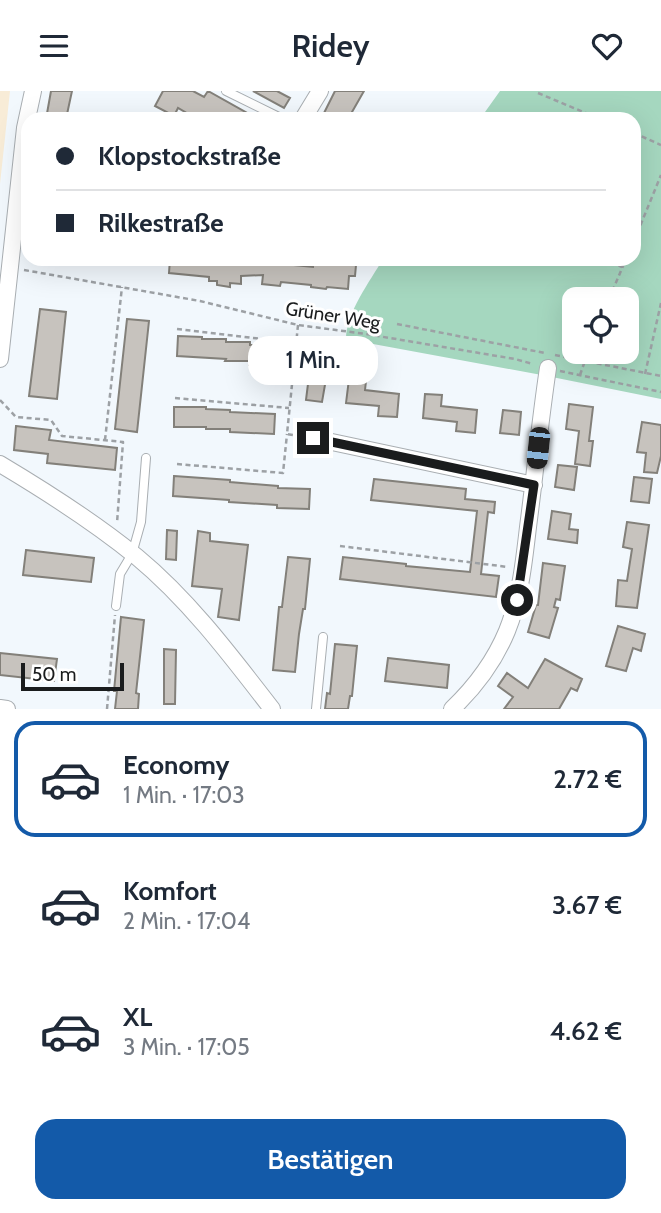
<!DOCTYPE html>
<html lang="de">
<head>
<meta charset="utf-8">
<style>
	body { margin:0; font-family:Cabin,sans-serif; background:#f2f2f3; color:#1f2937; height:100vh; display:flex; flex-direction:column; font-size:26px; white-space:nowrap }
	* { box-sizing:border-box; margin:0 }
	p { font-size:23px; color:#747a83 }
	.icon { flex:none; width:38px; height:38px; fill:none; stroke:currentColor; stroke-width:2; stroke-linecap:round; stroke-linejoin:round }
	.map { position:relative; height:618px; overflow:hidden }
	.panel { display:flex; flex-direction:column; background:#fff; flex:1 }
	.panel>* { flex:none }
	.top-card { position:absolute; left:21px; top:21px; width:620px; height:154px; border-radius:21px; box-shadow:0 7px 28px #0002; display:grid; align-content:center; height:154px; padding:0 35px; background:#fff }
	.fabs { position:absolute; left:562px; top:196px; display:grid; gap:14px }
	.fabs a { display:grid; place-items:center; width:77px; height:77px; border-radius:14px; background:#fff; box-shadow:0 7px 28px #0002; font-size:35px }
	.scale { position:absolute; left:21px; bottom:18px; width:103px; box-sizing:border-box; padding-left:7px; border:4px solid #1a1c1d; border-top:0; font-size:19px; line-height:24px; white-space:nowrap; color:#1a1c1d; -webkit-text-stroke:5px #fff; paint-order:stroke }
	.end { position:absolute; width:32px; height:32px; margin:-16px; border:9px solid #1a1c1d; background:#fff; box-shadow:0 0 0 4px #fff }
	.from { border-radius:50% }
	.bubble { position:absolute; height:49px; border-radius:21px; background:#fff; box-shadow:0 7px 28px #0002; font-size:23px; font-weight:600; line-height:49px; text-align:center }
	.car { position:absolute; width:21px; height:42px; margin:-21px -10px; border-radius:9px; box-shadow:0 0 5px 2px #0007; background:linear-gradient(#222 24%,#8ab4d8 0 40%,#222 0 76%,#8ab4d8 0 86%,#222 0) }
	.top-card b { display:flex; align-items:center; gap:24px; height:66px; font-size:26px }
	.top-card b+b { border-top:2px solid #e0e1e3 }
	.top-card i { width:18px; height:18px; background:#1f2937 }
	ul { padding:12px 0 0; list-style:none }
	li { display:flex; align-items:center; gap:21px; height:116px; margin:0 14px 10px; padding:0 21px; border:4px solid transparent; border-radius:21px }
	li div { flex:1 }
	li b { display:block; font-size:26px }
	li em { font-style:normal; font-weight:600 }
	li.on { border-color:#135aa9 }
	li>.icon { width:63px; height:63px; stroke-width:1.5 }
	.cta { display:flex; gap:14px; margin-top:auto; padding:14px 35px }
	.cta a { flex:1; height:80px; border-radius:21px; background:#135aa9; color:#fff; font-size:28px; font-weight:600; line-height:80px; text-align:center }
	header { display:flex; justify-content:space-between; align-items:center; height:91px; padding:0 35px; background:#fff; font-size:32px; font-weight:600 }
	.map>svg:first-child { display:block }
</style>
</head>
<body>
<header><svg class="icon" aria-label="menu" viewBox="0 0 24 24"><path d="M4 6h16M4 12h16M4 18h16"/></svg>Ridey<svg class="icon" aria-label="heart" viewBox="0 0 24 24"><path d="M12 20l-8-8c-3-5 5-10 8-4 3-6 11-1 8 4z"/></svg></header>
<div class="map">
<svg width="661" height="618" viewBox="0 0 661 618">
	<rect width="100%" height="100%" fill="#f2f8fd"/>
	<path fill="#f8ecd7" d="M0 0H10L0 93Z"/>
	<path fill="#a5d7bf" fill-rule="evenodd" d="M500 0H661V308L547 285 346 248C346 222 370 190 383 168H634V28H480ZM574 208H626V261H574Z"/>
	<path fill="#c7c3be" stroke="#83807a" stroke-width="2" d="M51 0H72L66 28H46Z
		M163 0H193L204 6 208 0 258 28H197L178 17 174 25 155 15Z
		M253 0H277L290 7 284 17Z
		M335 0H364L348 28H321Z
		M170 168H243L265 171V168H284V173L313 176V173H319V168H334V171L356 174 355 185H349L348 198 327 196 326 198 311 196V194L281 191 280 195 262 193 263 184 241 185V193L230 192V196L217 194V190H209V186L169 182Z
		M40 218 66 221 57 308 29 305Z
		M127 228 149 230 137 341 115 338Z
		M178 245 202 246V248H226V251H250V254H282V274H249V270H225L226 268 177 265Z
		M309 285 326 288 322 311 306 309Z
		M349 288 366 290 365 299 399 303 397 326 378 325 379 315 346 312Z
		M425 303 442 304 441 315 477 319 475 342 456 340 457 331 423 327Z
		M569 313 593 316 589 350H593L590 375 575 373 579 340 566 338Z
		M174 316H206V318L230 319V321L275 323 274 343 230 341V338H206V336H174Z
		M503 319 521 321 519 344 500 342Z
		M642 331 661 334V365L657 382 644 381 646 362 637 361Z
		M16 335 51 339 49 349 117 357 115 379 47 372 48 363 14 359Z
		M558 374 577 376 574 399 555 396Z
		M174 385 230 389V391L278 395V397L310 398 309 418 277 417V414L229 411V409L173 405Z
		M634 386 652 388 649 412 631 410Z
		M374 388 466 398 465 408 495 411 494 422 488 421 481 483 499 485 496 506 340 488 343 466 406 473V475L470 481 477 420 371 409Z
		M552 420 571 423 569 438 578 439 577 452 548 448Z
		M627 431 649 434 637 517 616 515 618 489 627 490 632 458 623 456Z
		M167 439 177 440 176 469 166 468Z
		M198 440 210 442V450L248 454 239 529 218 526 222 498 192 495Z
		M26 459 94 467 91 491 23 484Z
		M288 466 310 468 305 518H303L299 543 295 581 273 579 279 516H282Z
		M543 472 565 475 560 509 556 508 554 516 558 517 549 547 528 541 536 514H538Z
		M121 526 144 529 136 602 139 603 138 618H115L117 600H114Z
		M618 535 645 543 641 560 633 557 626 580 606 575Z
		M335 553 357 555 352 605H350L348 618H325L327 602 330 603Z
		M164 558 176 559 175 613H164Z
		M0 562 57 568 54 590 0 584Z
		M388 567 449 574 447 597 385 590Z
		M545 568 582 588 577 600 571 597 559 618H504L513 606 498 595 507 582 528 597Z"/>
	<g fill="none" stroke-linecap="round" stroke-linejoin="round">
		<g stroke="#a9aeb2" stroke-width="10">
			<path id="service" d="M226 0 283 28
				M14 139 28 141
				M116 515 120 483 132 463 141 431 146 367
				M316 618 323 546"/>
		</g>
		<g stroke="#a9aeb2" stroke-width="18">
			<path id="minor" d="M303 28 320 0
				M0 268 25 37 33 0
				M313 347 534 394
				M0 373C47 401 94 431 137 466 189 509 231 565 272 618
				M0 617 7 618
				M452 618C475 596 495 569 507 540 520 508 524 471 528 436 535 383 540 330 548 277"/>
		</g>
		<path stroke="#9da1a5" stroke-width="2.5" stroke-dasharray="5 3.5" stroke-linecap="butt" d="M538 2 600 28
			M634 42 661 54
			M634 150 661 84
			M603 168 622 176
			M24 179 200 210 298 234 366 243 515 268 533 273
			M609 208 626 168
			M397 233 545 262
			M298 234 287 343 300 345
			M177 238 296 252
			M555 264 661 285
			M560 280 661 301
			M645 283 661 212
			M580 284 588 261
			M175 307 289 317
			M0 309 16 326 51 329 62 345 123 351 117 432
			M105 349 122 196
			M177 373 283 382 287 343
			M340 455 508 476
			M107 618 115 524"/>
		<use href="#service" stroke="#fff" stroke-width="8"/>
		<use href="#minor" stroke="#fff" stroke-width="16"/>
	</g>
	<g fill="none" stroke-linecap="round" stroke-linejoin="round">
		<path stroke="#1a1c1d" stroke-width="9" d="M313 347 534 394 517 509"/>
	</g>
	<g text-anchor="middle" stroke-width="6" stroke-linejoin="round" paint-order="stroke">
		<g font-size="19" fill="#1a1c1d" stroke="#fff">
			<text transform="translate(333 224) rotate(9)" y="7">Grüner Weg</text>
		</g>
	</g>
</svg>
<div class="fabs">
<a><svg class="icon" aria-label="locate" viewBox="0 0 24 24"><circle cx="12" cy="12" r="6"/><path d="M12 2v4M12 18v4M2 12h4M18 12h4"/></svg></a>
</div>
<div class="scale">50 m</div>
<i class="end from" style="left:517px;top:509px"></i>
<i class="end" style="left:313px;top:347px"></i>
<div class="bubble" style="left:248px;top:245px;width:130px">1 Min.</div>
<i class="car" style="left:538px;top:357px;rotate:186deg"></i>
<div class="top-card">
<b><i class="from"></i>Klopstockstraße</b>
<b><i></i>Rilkestraße</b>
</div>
</div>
<section class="panel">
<ul>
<li class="on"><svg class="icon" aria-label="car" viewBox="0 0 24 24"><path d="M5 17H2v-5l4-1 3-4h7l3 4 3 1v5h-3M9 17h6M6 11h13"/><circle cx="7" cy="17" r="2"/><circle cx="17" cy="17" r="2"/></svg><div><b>Economy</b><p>1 Min. · 17:03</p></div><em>2.72 €</em></li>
<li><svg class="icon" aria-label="car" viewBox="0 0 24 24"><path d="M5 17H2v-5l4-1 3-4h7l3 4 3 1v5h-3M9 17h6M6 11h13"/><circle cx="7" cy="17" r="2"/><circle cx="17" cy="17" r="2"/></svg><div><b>Komfort</b><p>2 Min. · 17:04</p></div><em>3.67 €</em></li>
<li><svg class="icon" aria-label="car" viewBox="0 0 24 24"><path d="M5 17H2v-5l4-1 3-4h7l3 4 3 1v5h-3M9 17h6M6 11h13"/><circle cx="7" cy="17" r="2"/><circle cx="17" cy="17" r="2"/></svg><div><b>XL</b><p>3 Min. · 17:05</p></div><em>4.62 €</em></li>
</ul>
<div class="cta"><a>Bestätigen</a></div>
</section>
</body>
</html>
